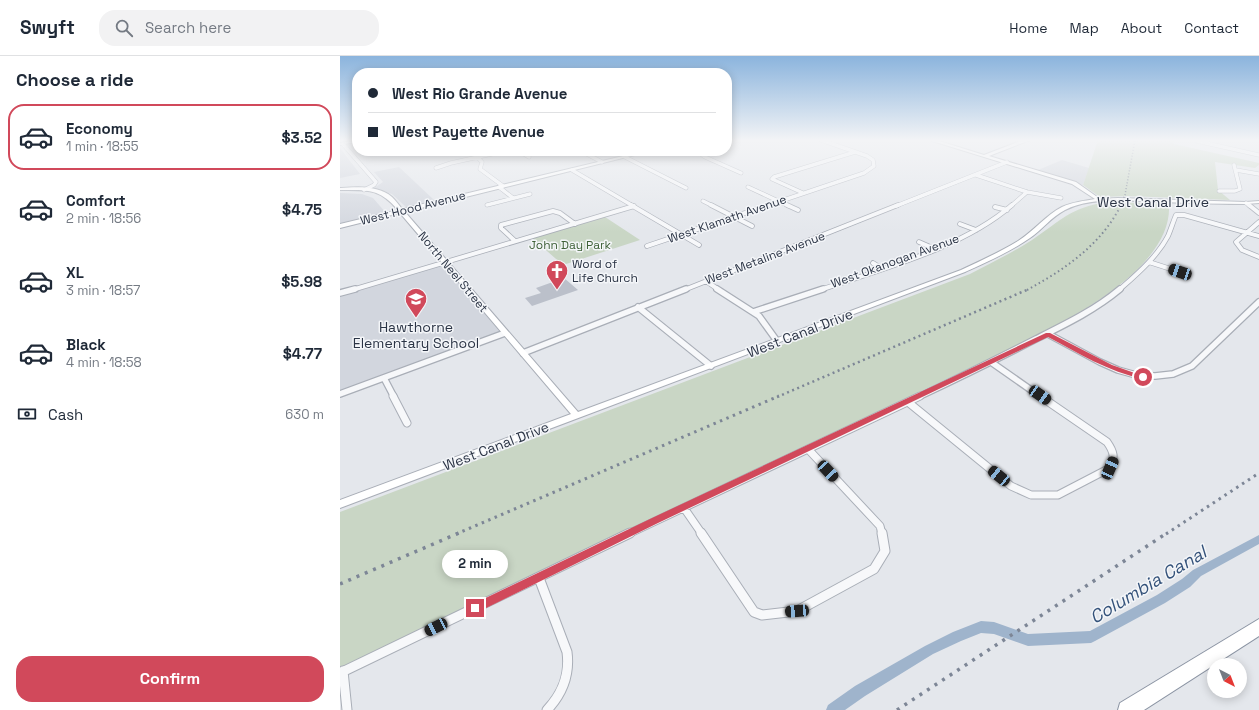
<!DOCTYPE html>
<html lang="en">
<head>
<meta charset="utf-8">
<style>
	body { margin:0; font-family:"Space Grotesk",sans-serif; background:#f2f2f3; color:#1f2937; height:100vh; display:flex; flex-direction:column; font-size:15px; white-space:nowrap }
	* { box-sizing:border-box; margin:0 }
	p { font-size:13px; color:#747a83 }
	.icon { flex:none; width:22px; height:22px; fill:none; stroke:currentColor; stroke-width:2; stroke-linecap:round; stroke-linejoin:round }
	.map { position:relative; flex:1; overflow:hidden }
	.drawer { display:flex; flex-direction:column; background:#fff; width:340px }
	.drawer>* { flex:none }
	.banner { position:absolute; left:12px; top:12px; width:380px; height:88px; border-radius:16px; box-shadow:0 2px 10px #0003; display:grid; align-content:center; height:88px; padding:0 16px; background:#fff }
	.needle { width:26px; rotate:138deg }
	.buttons { position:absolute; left:867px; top:602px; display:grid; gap:8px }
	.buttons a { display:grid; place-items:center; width:40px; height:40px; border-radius:50%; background:#fff; box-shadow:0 2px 10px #0003; font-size:20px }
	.end { position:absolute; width:18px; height:18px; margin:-9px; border:5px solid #d1495b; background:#fff; box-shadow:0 0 0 2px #fff }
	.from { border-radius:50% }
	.bubble { position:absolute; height:28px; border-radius:14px; background:#fff; box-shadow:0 2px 10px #0003; font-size:13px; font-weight:800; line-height:28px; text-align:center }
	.car { position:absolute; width:12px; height:24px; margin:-12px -6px; border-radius:5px; box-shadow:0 0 3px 1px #0007; background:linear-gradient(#222 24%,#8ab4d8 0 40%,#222 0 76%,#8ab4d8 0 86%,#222 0) }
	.banner b { display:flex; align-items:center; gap:14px; height:38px; font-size:15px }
	.banner b+b { border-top:1px solid #e0e1e3 }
	.banner i { width:10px; height:10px; background:#1f2937 }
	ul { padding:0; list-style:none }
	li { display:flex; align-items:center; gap:12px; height:66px; margin:0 8px 6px; padding:0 8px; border:2px solid transparent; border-radius:16px }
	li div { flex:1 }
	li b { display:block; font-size:15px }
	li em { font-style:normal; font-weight:800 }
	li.on { border-color:#d1495b }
	li>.icon { width:36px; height:36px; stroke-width:1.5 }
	h2 { padding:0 16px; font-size:18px; line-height:48px }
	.pay { display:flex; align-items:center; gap:10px; height:44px; padding:0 16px; font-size:15px }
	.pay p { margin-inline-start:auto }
	.primary-button { display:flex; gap:8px; margin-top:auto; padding:8px 16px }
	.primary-button a { flex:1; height:46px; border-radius:16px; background:#d1495b; color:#fff; font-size:16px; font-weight:800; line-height:46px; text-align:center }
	header { display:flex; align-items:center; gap:24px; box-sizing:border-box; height:56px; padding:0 20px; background:#fff; border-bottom:1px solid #e0e1e3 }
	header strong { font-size:19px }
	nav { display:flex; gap:22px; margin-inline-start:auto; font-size:14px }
	.search { width:280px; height:36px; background:#f2f2f3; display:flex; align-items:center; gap:10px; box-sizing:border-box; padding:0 14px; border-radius:16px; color:#747a83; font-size:15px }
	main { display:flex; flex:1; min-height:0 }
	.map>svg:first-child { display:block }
</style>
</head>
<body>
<header>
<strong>Swyft</strong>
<div class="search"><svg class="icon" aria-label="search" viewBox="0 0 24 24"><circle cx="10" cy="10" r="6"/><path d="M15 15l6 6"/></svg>Search here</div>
<nav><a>Home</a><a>Map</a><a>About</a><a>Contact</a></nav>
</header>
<main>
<section class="drawer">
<h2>Choose a ride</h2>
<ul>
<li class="on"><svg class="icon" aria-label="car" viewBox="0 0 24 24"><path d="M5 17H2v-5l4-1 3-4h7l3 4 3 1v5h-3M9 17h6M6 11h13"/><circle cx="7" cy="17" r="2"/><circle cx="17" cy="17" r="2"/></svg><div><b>Economy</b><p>1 min · 18:55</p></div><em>$3.52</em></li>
<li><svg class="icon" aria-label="car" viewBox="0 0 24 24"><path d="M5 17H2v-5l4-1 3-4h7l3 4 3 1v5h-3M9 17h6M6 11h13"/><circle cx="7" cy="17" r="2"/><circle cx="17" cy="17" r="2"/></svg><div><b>Comfort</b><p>2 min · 18:56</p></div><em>$4.75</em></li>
<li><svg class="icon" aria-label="car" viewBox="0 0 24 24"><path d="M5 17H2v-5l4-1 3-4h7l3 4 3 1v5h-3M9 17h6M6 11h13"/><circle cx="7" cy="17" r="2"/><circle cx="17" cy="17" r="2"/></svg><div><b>XL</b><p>3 min · 18:57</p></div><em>$5.98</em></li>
<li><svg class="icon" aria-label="car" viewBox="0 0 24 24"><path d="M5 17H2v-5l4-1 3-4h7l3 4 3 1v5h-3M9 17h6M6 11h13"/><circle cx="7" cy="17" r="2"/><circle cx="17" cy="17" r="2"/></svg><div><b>Black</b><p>4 min · 18:58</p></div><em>$4.77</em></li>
</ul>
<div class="pay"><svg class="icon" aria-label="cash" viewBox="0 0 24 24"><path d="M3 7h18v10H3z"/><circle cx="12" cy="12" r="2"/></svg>Cash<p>630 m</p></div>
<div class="primary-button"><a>Confirm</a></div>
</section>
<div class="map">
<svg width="919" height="654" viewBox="0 0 919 654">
	<rect width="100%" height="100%" fill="#e4e7ec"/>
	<path fill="#d2d6de" d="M0 92 20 118 0 122Z
		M722 104 749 112 743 129 698 114Z
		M59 111 76 127 94 144 66 151 52 138 34 132 43 126 34 116Z
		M0 137 22 138 33 142 46 157 0 168Z
		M104 206 165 277 0 338V237Z"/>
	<path fill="#c9d6c5" d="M758 84H833L834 88 919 107V109L915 112 875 106 878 134 890 144 788 140 760 141 743 129Z
		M767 146 829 148C833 209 740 257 695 281L0 612V456L630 218C651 207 672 197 692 184 722 164 729 152 767 146Z
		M265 161 300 184 223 209 192 182Z"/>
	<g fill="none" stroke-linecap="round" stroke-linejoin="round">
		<path fill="#9fb4cc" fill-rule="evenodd" d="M919 479V488L861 520 850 531 825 547 755 585 751 587 688 590 654 578 641 577 621 585 593 598 525 640 505 654H486L488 649 515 630 585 590 613 576 641 565 654 566 688 578 750 575 817 539 842 523 853 514Z"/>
	</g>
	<path fill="#bbc0ca" d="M224 222 238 234 192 250 185 242 201 237 196 232Z"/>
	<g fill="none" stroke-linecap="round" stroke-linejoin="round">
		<g stroke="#a9aeb7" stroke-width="4.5">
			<path id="street-far4" d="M857 85 919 99
				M3 88 36 126 34 129 24 134
				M179 95 189 101
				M241 95 262 106
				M357 95 365 101 401 117
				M137 101 142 106 140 113 163 130
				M285 101 346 132
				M96 112 111 107 165 95
				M232 114 293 150
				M896 114 919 118
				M636 119 687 136 721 142
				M159 131 173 142
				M408 131 449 150
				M879 135H895L900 133 894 109
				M463 137 432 123 434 121 515 96
				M363 145 373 150
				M906 147 910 150
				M147 149 190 138
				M426 150 524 117 534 110 533 104 527 100 481 84
				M556 150 667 106
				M671 150 687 136"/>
		</g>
		<g stroke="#a9aeb7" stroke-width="5.5">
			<path id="street-far3" d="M291 149 359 189
				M371 149 412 170
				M447 149 458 154
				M909 149 919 157
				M655 151 667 154
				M919 166 896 186 902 194 919 201
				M620 168 636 174
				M175 185 161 172V169L213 155 220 157 235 168
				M579 186 595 193
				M307 190 429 149
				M809 206 840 216
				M533 207 541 212
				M366 225 379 234
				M12 234 294 150
				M344 234 558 149
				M480 234C541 213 623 192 672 149
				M779 234C797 218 817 201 828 180 831 173 833 166 836 159H844L919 180"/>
		</g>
		<g stroke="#a9aeb7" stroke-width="8">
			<path id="street-far2" d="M377 233 419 260 437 285
				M0 237 15 233
				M298 251 371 310
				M413 256 483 233
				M708 278 760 306 778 314 796 319 815 320 833 318 852 310 919 246
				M183 297 346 233
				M651 306 701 341
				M44 322 54 341
				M0 338 165 277
				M578 341C618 322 657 303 696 283 726 268 755 254 780 233"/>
		</g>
		<g stroke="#a9aeb7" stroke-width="9">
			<path id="street-far1" d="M53 340 67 367
				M568 346 671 430 691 439H718L770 412C775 401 774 396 767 386L700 340
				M468 393 540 470 542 478
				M344 452 362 478
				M288 478 580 340"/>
		</g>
		<g stroke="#a9aeb7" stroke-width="11">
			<path id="street" d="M361 477 414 556 422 559 457 555 534 513 545 495 542 477
				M199 522 227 596C230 619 223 637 207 654
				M3 615 7 654
				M0 617 290 477"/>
		</g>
		<g stroke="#a9aeb7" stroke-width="2">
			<path id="secondary" d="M589 84H596L644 99 683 84H690L649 100 736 126 760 143 778 142 906 146 919 145V147L906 148C878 148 849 147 821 146 792 145 752 140 725 154 711 161 702 174 690 182 670 196 647 206 625 216L0 452V444L231 358 60 157 0 172V168L58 154C39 132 28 134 0 134V132C16 131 39 129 52 141 56 145 59 149 62 153L304 95H311L65 156 238 356 621 214C640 205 660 196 678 185 694 175 706 159 722 151 732 146 744 145 755 143L732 128Z"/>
		</g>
		<g stroke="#a3abb8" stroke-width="2">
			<path id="primary" d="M17 84V86L0 89V87Z"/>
		</g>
		<g stroke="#8b94a3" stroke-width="2">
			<path id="highway" d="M919 563V580L804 654H778L780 647Z"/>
		</g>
		<use href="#street-far4" stroke="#f7f8fa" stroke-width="3.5"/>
		<use href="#street-far3" stroke="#f7f8fa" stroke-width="4"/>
		<use href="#street-far2" stroke="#f7f8fa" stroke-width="5.5"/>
		<use href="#street-far1" stroke="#f7f8fa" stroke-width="7"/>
		<use href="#street" stroke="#f7f8fa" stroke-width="9"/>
		<use href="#secondary" fill="#fff" fill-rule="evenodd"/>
		<use href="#primary" fill="#fff" fill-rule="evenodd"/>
		<use href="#highway" fill="#fff" fill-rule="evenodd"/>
		<path stroke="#7d8696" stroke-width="1.5" stroke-dasharray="1 2" stroke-linecap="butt" d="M780 150 785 139 795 84"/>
		<path stroke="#7d8696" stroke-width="2" stroke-dasharray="1.5 3" stroke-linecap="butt" d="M687 234C724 214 762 188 781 149"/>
		<path stroke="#7d8696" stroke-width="2.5" stroke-dasharray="2 3.5" stroke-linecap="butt" d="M437 341 689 233"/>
		<path stroke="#7d8696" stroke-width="3" stroke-dasharray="2.5 4.5" stroke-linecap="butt" d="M116 478 439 340
			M826 478 919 417"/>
		<path stroke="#7d8696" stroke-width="3.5" stroke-dasharray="3 6" stroke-linecap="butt" d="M0 528 119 477
			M557 654 827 477"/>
	</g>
	<linearGradient id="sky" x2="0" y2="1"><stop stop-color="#8bb4dd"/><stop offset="0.48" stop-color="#f3f4f6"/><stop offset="1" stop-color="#f3f4f6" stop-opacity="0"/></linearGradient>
	<rect width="919" height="176" fill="url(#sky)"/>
	<path fill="#d1495b" d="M706 277H710L772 309 806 321 803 323C769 316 738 297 708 281L318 467 138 556 135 557 131 556 130 552 131 549 312 462Z"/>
	<defs>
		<g id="church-pin" transform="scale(1.15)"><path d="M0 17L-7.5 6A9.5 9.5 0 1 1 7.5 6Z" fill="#d1495b" stroke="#f4f6f9"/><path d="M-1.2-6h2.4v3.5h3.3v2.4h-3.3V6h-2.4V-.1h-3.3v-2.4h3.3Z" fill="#fff"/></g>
		<g id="school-pin" transform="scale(1.15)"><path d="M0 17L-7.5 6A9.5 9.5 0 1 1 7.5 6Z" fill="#d1495b" stroke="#f4f6f9"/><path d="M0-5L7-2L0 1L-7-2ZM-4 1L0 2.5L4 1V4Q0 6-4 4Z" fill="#fff"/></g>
	</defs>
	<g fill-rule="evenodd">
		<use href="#church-pin" x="217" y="215"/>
		<use href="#school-pin" x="76" y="243"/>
	</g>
	<g text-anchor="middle" stroke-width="3" stroke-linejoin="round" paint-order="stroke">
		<g font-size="12" fill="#2b3445" stroke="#f4f6f9">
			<text transform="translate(73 152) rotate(-14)" y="4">West Hood Avenue</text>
			<text transform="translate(387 163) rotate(-19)" y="4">West Klamath Avenue</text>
			<text transform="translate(425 202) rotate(-21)" y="4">West Metaline Avenue</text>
			<text transform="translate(555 205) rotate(-20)" y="4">West Okanogan Avenue</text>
			<text transform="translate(113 216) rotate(50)" y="4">North Neel Street</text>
		</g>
		<g font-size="12" fill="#3f6138" stroke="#f4f6f9">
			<text x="230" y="193">John Day Park</text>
		</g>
		<g font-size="12" fill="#2b3445" stroke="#f4f6f9" text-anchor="start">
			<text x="232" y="212">Word of<tspan x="232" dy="14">Life Church</tspan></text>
		</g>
		<g font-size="14" fill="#2b3445" stroke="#f4f6f9">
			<text x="813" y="151">West Canal Drive</text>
			<text transform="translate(460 277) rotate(-21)" y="5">West Canal Drive</text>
			<text transform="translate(156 390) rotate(-21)" y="5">West Canal Drive</text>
		</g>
		<g font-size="14" fill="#2b3445" stroke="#f4f6f9">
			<text x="76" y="276">Hawthorne<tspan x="76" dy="16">Elementary School</tspan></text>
		</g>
		<g font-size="18" font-style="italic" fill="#34527a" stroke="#f4f6f9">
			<text transform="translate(808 529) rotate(-31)" y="6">Columbia Canal</text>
		</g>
	</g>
</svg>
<div class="buttons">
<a><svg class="needle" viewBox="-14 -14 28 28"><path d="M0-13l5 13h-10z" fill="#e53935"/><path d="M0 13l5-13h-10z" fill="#747a83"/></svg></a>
</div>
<i class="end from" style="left:803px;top:321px"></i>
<i class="end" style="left:135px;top:552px"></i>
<div class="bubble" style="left:102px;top:494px;width:66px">2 min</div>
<i class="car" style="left:840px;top:216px;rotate:289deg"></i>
<i class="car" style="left:700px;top:339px;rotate:124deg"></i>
<i class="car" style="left:770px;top:412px;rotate:24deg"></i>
<i class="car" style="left:488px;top:415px;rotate:137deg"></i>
<i class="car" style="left:659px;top:420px;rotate:309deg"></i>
<i class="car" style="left:457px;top:555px;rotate:266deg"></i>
<i class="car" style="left:96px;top:571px;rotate:244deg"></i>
<div class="banner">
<b><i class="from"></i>West Rio Grande Avenue</b>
<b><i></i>West Payette Avenue</b>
</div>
</div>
</main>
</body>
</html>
